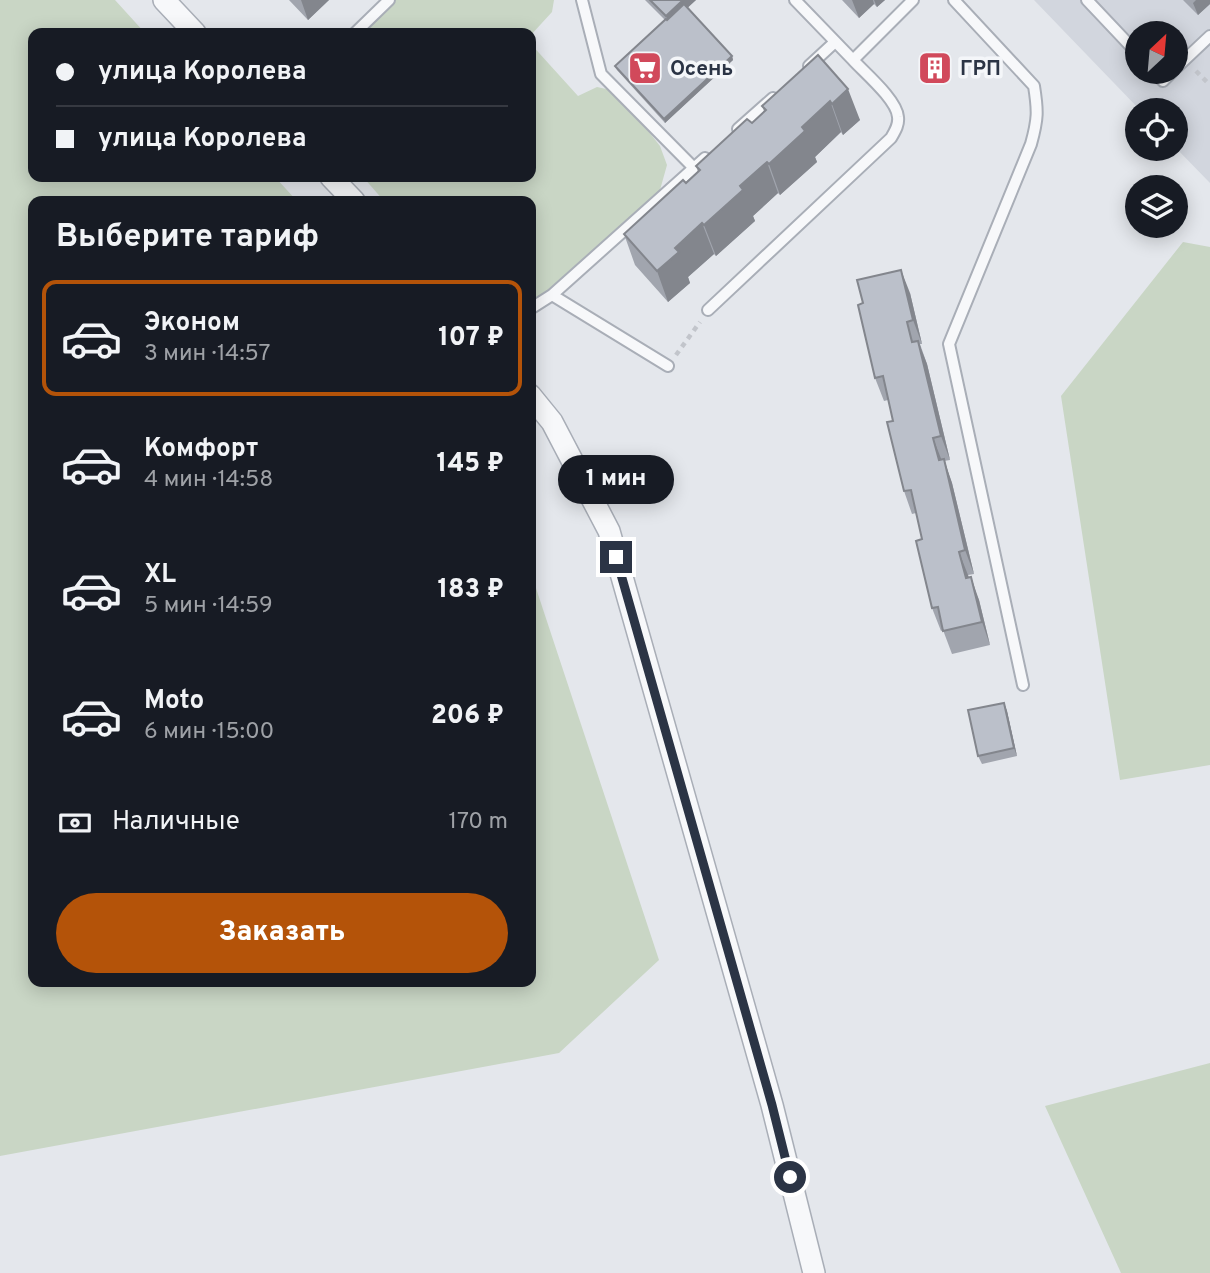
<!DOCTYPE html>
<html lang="ru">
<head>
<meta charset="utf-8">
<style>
	body { margin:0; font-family:Overpass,sans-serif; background:#20242c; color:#f1f3f6; height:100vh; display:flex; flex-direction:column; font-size:26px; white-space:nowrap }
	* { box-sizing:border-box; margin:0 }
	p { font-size:23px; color:#9ea1a6 }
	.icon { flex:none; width:38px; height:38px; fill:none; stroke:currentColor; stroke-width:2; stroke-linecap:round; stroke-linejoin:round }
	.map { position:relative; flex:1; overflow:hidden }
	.sheet { position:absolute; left:28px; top:196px; width:508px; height:791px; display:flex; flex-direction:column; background:#171b24; border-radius:14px; box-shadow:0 4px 18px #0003 }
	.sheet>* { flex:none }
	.guide { position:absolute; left:28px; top:28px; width:508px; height:154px; border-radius:14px; box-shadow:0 4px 18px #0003; display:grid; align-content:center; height:154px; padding:0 28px; background:#171b24 }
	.needle { width:46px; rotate:26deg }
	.fabs { position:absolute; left:1125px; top:21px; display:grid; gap:14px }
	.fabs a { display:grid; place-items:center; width:63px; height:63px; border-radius:50%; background:#171b24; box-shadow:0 4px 18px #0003; font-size:35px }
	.end { position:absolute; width:32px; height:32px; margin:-16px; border:9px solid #2b3445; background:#fff; box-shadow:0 0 0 4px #fff }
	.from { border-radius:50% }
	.bubble { position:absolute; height:49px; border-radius:24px; background:#171b24; box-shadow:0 4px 18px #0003; font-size:23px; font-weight:800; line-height:49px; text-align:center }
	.guide b { display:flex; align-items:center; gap:24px; height:66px; font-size:26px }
	.guide b+b { border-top:2px solid #363941 }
	.guide i { width:18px; height:18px; background:#f1f3f6 }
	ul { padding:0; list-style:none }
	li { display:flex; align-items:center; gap:21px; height:116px; margin:0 14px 10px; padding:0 14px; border:4px solid transparent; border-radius:14px }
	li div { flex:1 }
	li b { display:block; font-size:26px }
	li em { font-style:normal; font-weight:800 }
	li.active { border-color:#b45309 }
	li>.icon { width:63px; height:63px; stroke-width:1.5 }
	h2 { padding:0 28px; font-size:32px; line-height:84px }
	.pay { display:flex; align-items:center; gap:18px; height:77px; padding:0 28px; font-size:26px }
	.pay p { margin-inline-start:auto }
	.button { display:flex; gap:14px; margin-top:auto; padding:14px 28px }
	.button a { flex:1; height:80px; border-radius:42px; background:#b45309; color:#fff; font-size:28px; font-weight:800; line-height:80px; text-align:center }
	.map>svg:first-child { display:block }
</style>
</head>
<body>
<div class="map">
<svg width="1210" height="1273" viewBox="0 0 1210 1273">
	<rect width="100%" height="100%" fill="#e4e7ec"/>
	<path fill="#d2d6de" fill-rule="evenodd" d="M1034 0H1210V183L1176 148V110H1140ZM1138 33H1176V72H1138Z"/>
	<path fill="#c9d6c5" d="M0 0H115L145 33H33V177H275L297 201H33V982H530V570L659 960 559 1053 0 1156Z
		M392 0H554L552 12 530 36V33H355Z
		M530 43 578 96 597 87 611 90 638 118 660 146 667 165 660 190 530 306V201H384L363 177H530Z
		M1183 242 1210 247V765L1120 780 1061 396Z
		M1210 1063V1273H1121L1045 1106Z"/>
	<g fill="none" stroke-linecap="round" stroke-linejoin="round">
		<g stroke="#a9aeb7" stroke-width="14">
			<path id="lane" d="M582 0 601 74 694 168
				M795 0 853 60
				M954 0 1034 86C1038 111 1038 119 1031 144L949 344 1023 685
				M1087 0 1138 54
				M355 33 389 0
				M809 66 835 42
				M1176 68 1210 36
				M1155 72 1163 81 1172 72
				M738 129 773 98
				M552 295 668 366
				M530 309 552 295 705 158
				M708 310 891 138C895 131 899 125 898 117 897 100 865 73 853 60L913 0"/>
		</g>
		<g stroke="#a9aeb7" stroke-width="24">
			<path id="street" d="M164 0 195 33
				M331 177 354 201
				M530 395 552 422 609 531 772 1105 814 1273"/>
		</g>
		<path stroke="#c2c5cb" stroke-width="4.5" stroke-dasharray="5 5" stroke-linecap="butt" d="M1196 71 1210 85
			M676 355 700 322"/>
		<use href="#lane" stroke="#f7f8fa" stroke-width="10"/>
		<use href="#street" stroke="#f7f8fa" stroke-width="21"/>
	</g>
	<path fill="#a1a5ae" d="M289 0H329L308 20Z
		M645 0H696L687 8 732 56 733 60 665 123 617 70 615 66 665 20Z
		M842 0H885L877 7 874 4 859 18Z
		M1183 0H1210V4L1198 15Z
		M818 55 860 120 843 135 841 132 815 157 817 162 780 195 778 193 753 216 755 221 716 256 714 254 688 277 690 283 668 302 635 265 624 234 698 172 696 166 752 123 764 111 762 106Z
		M910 293 922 344H920L927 364 950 460 944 461 952 483 974 574 968 575 979 600 990 645 952 654 943 630 941 631 932 608 922 539 916 513 912 514 904 491 893 421 888 400 884 401 875 378 863 303Z
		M1004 703 1007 711 1017 756 982 764 978 756Z"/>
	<path fill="#83868d" d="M301 0H329L308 20Z
		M683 0H696L669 25 666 16Z
		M852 0H873L874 4 859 18Z
		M874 0H885L877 7Z
		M1196 0H1210V4L1198 15 1193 3Z
		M732 56 733 60 665 123 664 119Z
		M944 59 946 63 930 78 929 74Z
		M848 89 860 120 843 135 832 104Z
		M830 101 841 132 815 157 817 162 780 195 769 164 802 127Z
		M767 162 778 193 753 216 755 221 716 256 704 225 740 186Z
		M702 223 714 254 688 277 690 283 668 302 657 271 675 248Z
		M901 270 910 293 922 344 913 320Z
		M918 341 927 364 950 460 941 436Z
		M933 438 942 461 939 460Z
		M944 459 952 483 974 574 965 550Z
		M959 552 968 575 974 601 966 578Z
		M971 577 979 600 990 645 982 622Z
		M1004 703 1007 711 1017 756 1014 748Z"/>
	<path fill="#bbc0ca" stroke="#83868d" stroke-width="2" d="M650 0H683L666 16Z
		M684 4 732 56 664 119 615 66 666 19 667 20Z
		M939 53 944 59 929 74 923 67Z
		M818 55 848 89 832 104 830 101 802 127 805 131 769 164 767 162 740 186 743 190 704 225 702 223 675 248 679 252 657 271 624 234 683 180 686 183 700 170 696 166 747 119 752 123 766 110 762 106Z
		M901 270 913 320 907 322 912 342 918 341 941 436 933 438 939 460 944 459 965 550 959 552 966 578 971 577 982 622 943 631 938 607 932 608 916 541 922 539 911 490 904 491 887 422 893 421 883 376 875 378 858 305 863 303 857 280Z
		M1004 703 1014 748 978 756 968 710Z"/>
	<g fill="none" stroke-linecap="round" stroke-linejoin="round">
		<path stroke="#2b3445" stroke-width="9" d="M616 557 772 1105 790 1177"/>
	</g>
	<defs>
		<g id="supermarket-square" transform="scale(1.75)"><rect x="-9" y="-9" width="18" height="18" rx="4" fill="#d1495b" stroke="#f4f6f9"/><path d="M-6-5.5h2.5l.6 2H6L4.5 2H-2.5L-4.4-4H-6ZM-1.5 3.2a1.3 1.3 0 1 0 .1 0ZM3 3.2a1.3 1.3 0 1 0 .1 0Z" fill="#fff"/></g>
		<g id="building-square" transform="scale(1.75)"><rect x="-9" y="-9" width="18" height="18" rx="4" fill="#d1495b" stroke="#f4f6f9"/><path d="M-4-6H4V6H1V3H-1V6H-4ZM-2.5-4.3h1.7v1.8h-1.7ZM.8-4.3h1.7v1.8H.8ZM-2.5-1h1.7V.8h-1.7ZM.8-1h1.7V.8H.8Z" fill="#fff"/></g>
	</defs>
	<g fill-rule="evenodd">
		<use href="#supermarket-square" x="645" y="68"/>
		<use href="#building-square" x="935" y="68"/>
	</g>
	<g text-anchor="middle" stroke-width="7" stroke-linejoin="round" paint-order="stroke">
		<g font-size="21" font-weight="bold" fill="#2b3445" stroke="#f4f6f9" text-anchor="start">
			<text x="670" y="75">Осень</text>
			<text x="960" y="75">ГРП</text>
		</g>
	</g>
</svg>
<div class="fabs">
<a><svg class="needle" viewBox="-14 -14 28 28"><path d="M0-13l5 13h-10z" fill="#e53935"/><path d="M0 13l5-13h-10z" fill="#9ea1a6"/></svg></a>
<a><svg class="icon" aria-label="locate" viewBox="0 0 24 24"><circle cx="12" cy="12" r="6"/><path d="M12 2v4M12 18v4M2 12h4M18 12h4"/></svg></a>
<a><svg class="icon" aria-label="layers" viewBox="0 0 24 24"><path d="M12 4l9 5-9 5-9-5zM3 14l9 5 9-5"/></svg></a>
</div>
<i class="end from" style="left:790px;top:1177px"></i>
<i class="end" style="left:616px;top:557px"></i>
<div class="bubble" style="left:558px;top:455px;width:116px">1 мин</div>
<div class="guide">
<b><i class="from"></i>улица Королева</b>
<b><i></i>улица Королева</b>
</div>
<section class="sheet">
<h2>Выберите тариф</h2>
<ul>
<li class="active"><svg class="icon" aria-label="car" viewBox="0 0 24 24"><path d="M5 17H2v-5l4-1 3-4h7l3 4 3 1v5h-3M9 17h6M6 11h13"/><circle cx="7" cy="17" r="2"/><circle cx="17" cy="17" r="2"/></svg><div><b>Эконом</b><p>3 мин · 14:57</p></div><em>107 ₽</em></li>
<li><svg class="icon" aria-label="car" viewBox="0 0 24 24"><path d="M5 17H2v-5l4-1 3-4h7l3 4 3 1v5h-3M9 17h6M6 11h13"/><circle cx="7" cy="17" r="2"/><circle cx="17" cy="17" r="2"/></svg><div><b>Комфорт</b><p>4 мин · 14:58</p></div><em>145 ₽</em></li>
<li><svg class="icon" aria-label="car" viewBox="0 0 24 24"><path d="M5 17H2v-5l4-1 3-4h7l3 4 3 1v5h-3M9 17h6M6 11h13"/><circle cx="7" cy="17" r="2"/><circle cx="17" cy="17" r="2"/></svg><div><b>XL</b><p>5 мин · 14:59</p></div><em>183 ₽</em></li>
<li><svg class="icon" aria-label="car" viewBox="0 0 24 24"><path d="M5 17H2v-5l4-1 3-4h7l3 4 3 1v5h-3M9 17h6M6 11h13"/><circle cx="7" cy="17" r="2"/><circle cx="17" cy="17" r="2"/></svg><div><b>Moto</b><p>6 мин · 15:00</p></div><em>206 ₽</em></li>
</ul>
<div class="pay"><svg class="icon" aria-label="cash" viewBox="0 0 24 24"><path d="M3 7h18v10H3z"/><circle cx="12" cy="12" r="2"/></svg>Наличные<p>170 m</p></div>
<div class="button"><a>Заказать</a></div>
</section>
</div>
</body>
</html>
